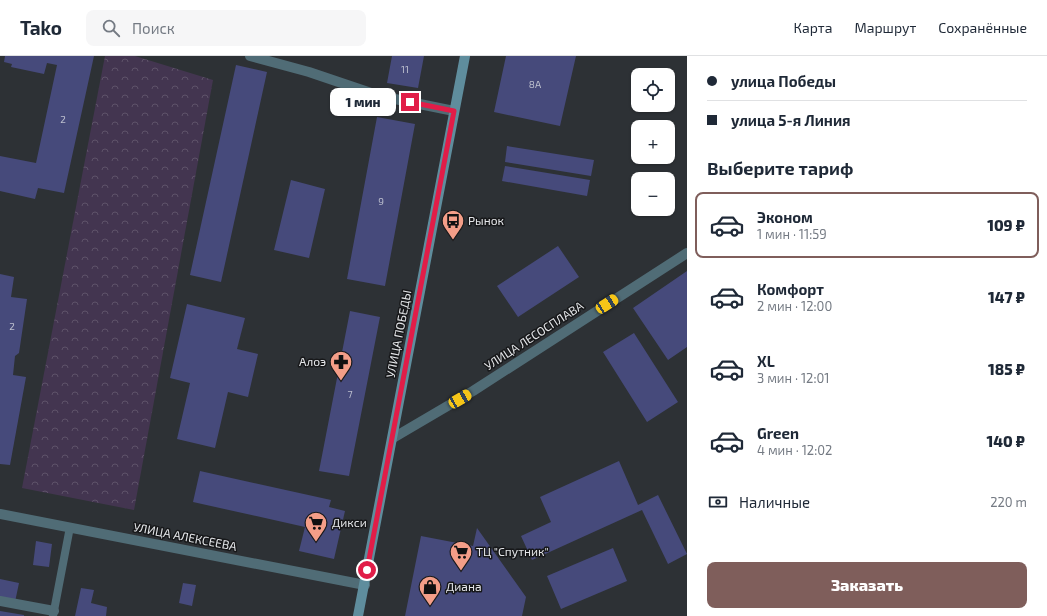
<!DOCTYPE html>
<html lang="ru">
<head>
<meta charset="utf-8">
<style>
	body { margin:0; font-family:"Exo 2",sans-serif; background:#f6f6f7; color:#1f2937; height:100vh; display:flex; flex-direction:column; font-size:15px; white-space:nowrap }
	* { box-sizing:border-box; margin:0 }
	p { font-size:13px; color:#747a83 }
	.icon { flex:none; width:22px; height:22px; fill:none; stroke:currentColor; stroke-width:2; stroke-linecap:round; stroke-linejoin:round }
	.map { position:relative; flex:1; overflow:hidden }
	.sheet { display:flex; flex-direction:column; background:#fff; width:360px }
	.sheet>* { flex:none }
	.banner { display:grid; align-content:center; height:88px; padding:0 20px; background:#fff }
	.fabs { position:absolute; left:631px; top:12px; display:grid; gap:8px }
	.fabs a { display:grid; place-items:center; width:44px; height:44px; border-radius:8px; background:#fff; box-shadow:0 1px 3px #0004; font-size:20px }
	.end { position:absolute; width:18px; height:18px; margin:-9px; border:5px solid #e11d48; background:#fff; box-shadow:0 0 0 2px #fff }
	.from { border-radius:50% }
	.bubble { position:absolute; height:28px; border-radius:8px; background:#fff; box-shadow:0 1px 3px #0004; font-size:13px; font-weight:800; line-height:28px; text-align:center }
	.car { position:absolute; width:12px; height:24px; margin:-12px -6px; border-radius:5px; box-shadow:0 0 3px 1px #0007; background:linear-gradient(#f5c518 24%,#345 0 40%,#f5c518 0 76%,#345 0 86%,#f5c518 0) }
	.banner b { display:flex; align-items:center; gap:14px; height:38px; font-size:15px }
	.banner b+b { border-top:1px solid #e0e1e3 }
	.banner i { width:10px; height:10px; background:#1f2937 }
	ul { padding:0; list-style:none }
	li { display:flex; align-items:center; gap:12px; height:66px; margin:0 8px 6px; padding:0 12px; border:2px solid transparent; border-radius:8px }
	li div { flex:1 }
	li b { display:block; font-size:15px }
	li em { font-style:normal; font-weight:800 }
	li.active { border-color:#7f5e5b }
	li>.icon { width:36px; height:36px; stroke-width:1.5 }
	h2 { padding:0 20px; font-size:18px; line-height:48px }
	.pay { display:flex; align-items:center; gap:10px; height:44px; padding:0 20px; font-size:15px }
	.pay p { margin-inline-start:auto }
	.button { display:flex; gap:8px; margin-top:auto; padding:8px 20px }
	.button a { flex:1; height:46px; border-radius:8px; background:#7f5e5b; color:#fff; font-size:16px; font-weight:800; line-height:46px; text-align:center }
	header { display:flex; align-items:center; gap:24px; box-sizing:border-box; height:56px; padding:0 20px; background:#fff; border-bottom:1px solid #e0e1e3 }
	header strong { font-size:19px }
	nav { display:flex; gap:22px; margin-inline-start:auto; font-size:14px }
	.search { width:280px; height:36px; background:#f6f6f7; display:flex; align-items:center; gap:10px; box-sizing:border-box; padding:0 14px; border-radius:8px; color:#747a83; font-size:15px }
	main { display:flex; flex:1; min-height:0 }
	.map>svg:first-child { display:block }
</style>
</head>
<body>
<header>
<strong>Tako</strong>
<div class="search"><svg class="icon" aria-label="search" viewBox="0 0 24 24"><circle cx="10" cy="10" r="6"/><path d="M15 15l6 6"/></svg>Поиск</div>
<nav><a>Карта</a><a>Маршрут</a><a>Сохранённые</a></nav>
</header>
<main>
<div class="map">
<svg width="687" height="560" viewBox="0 0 687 560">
	<defs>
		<pattern id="forest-crowns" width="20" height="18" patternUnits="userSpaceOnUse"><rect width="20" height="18" fill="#433550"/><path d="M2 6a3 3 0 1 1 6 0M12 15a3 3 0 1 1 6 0" fill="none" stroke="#5e5269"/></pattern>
	</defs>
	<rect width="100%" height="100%" fill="#2d3135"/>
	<path fill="url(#forest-crowns)" d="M105 0H135L213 24 134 454 22 432Z"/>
	<path fill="#464a7b" d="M5 0H94L64 137 38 132 35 143 0 135V100L36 107 57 9 47 7 44 18 11 11 12 8 4 6Z
		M392 0H424L418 32 387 27Z
		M506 0H576L560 70 494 56Z
		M236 9 267 16 221 226 190 219Z
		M377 61 415 68 385 230 347 223Z
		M507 90 594 104 591 120 505 106Z
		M505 110 590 124 587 140 502 125Z
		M291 124 325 133 309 202 274 194Z
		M558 190 579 221 518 261 497 230Z
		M687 215V291L668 304 633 252Z
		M0 218 14 221 11 241 27 243 19 297 15 300 13 319 26 321 10 409 0 408Z
		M187 248 245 262 237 293 258 298 248 341 228 336 215 392 177 383 190 327 170 322Z
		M350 255 380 261 349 420 319 415Z
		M634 277 678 346 647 366 603 296Z
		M619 405 638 449 658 439 687 498 668 508 642 454 532 504 521 480 551 466 540 441Z
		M200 415 331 444 329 451 345 455 334 503 299 495 305 471 193 446Z
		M477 472 526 541 522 560H405L421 480 473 490Z
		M36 485 52 488 49 511 33 509Z
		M613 492 627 525 561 553 547 520Z
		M0 523 19 527 15 546 0 543Z
		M183 527 196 529 192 550 179 547Z
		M81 532 94 534 91 547 107 551 106 560H75Z
		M0 555 24 559V560H0Z"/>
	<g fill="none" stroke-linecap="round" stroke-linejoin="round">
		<path stroke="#506c76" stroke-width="8" d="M53 560 70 471"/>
		<path stroke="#506c76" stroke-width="10" d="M250 0 309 16 380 40 454 55
			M393 382 473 335 687 197
			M0 458 365 529
			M0 545 54 555"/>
		<path stroke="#5f8d9d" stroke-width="10" d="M358 560 465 0"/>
	</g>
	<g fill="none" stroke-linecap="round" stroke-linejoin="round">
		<path stroke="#e11d48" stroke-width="5" d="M367 514 454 55 410 46"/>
	</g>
	<defs>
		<g id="bus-pin" transform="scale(1.15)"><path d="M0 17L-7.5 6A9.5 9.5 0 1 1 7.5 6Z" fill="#f49e88" stroke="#17181a"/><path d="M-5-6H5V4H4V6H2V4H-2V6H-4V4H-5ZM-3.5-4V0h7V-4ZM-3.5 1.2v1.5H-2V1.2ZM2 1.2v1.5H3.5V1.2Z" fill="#111"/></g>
		<g id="pharmacy-pin" transform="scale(1.15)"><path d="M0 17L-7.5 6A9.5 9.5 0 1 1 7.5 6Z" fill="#f49e88" stroke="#17181a"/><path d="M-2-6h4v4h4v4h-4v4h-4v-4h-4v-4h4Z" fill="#111"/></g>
		<g id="supermarket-pin" transform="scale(1.15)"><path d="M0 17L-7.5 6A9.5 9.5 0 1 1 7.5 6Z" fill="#f49e88" stroke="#17181a"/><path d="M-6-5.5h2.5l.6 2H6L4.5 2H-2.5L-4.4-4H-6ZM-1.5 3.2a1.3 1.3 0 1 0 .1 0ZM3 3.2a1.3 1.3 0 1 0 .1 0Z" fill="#111"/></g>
		<g id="shop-pin" transform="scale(1.15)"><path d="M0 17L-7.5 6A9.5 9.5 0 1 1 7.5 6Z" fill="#f49e88" stroke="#17181a"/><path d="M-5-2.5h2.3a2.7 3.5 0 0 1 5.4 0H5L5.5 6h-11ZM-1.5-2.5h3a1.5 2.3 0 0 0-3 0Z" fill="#111"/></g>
	</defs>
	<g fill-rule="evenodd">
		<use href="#bus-pin" x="453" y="165"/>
		<use href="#pharmacy-pin" x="341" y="306"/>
		<use href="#supermarket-pin" x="316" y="467"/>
		<use href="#supermarket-pin" x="461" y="496"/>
		<use href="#shop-pin" x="430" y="531"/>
	</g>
	<g text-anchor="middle" stroke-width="3" stroke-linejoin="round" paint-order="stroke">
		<g font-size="10" fill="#bcbfce">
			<text x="405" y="17">11</text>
			<text x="535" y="32">8А</text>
			<text x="63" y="67">2</text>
			<text x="381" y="149">9</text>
			<text x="12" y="274">2</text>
			<text x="350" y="342">7</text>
		</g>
		<g font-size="12" fill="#e4e6e9" stroke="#17181a" text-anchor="start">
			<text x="468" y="169">Рынок</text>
			<text x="326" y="310" text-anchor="end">Алоэ</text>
			<text x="332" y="471">Дикси</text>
			<text x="476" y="500">ТЦ "Спутник"</text>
			<text x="446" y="535">Диана</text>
		</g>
		<g font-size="12" fill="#e4e6e9" stroke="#17181a">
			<text transform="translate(399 278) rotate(-79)" y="4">УЛИЦА ПОБЕДЫ</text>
			<text transform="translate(534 280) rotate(-33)" y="4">УЛИЦА ЛЕСОСПЛАВА</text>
			<text transform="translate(185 481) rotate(11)" y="4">УЛИЦА АЛЕКСЕЕВА</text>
		</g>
	</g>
</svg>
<div class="fabs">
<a><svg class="icon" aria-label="locate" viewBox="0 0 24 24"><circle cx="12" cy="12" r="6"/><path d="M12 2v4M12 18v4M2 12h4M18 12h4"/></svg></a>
<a>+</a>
<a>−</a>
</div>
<i class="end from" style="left:367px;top:514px"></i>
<i class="end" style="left:410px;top:46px"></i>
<div class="bubble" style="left:330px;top:32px;width:66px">1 мин</div>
<i class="car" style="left:607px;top:248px;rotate:57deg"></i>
<i class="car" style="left:460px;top:343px;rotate:60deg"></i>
</div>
<section class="sheet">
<div class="banner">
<b><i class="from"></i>улица Победы</b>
<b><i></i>улица 5-я Линия</b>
</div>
<h2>Выберите тариф</h2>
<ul>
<li class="active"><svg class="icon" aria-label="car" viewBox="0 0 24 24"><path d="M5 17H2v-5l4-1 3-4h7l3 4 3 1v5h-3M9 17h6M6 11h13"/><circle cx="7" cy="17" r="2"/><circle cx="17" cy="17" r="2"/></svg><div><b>Эконом</b><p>1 мин · 11:59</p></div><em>109 ₽</em></li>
<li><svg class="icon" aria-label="car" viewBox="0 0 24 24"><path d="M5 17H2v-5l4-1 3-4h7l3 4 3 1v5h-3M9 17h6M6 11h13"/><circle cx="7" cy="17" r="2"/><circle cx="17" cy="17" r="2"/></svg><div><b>Комфорт</b><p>2 мин · 12:00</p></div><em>147 ₽</em></li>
<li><svg class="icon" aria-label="car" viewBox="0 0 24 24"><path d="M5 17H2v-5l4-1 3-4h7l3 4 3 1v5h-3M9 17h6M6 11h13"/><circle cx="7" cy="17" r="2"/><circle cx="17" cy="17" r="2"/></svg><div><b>XL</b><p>3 мин · 12:01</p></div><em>185 ₽</em></li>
<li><svg class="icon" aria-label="car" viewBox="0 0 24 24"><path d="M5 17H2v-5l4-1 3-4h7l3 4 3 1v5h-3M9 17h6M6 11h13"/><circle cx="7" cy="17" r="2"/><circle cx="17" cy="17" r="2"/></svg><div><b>Green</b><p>4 мин · 12:02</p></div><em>140 ₽</em></li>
</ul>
<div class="pay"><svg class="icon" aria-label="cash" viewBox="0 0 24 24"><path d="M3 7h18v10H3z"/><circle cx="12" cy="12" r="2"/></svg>Наличные<p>220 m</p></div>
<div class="button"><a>Заказать</a></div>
</section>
</main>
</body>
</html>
